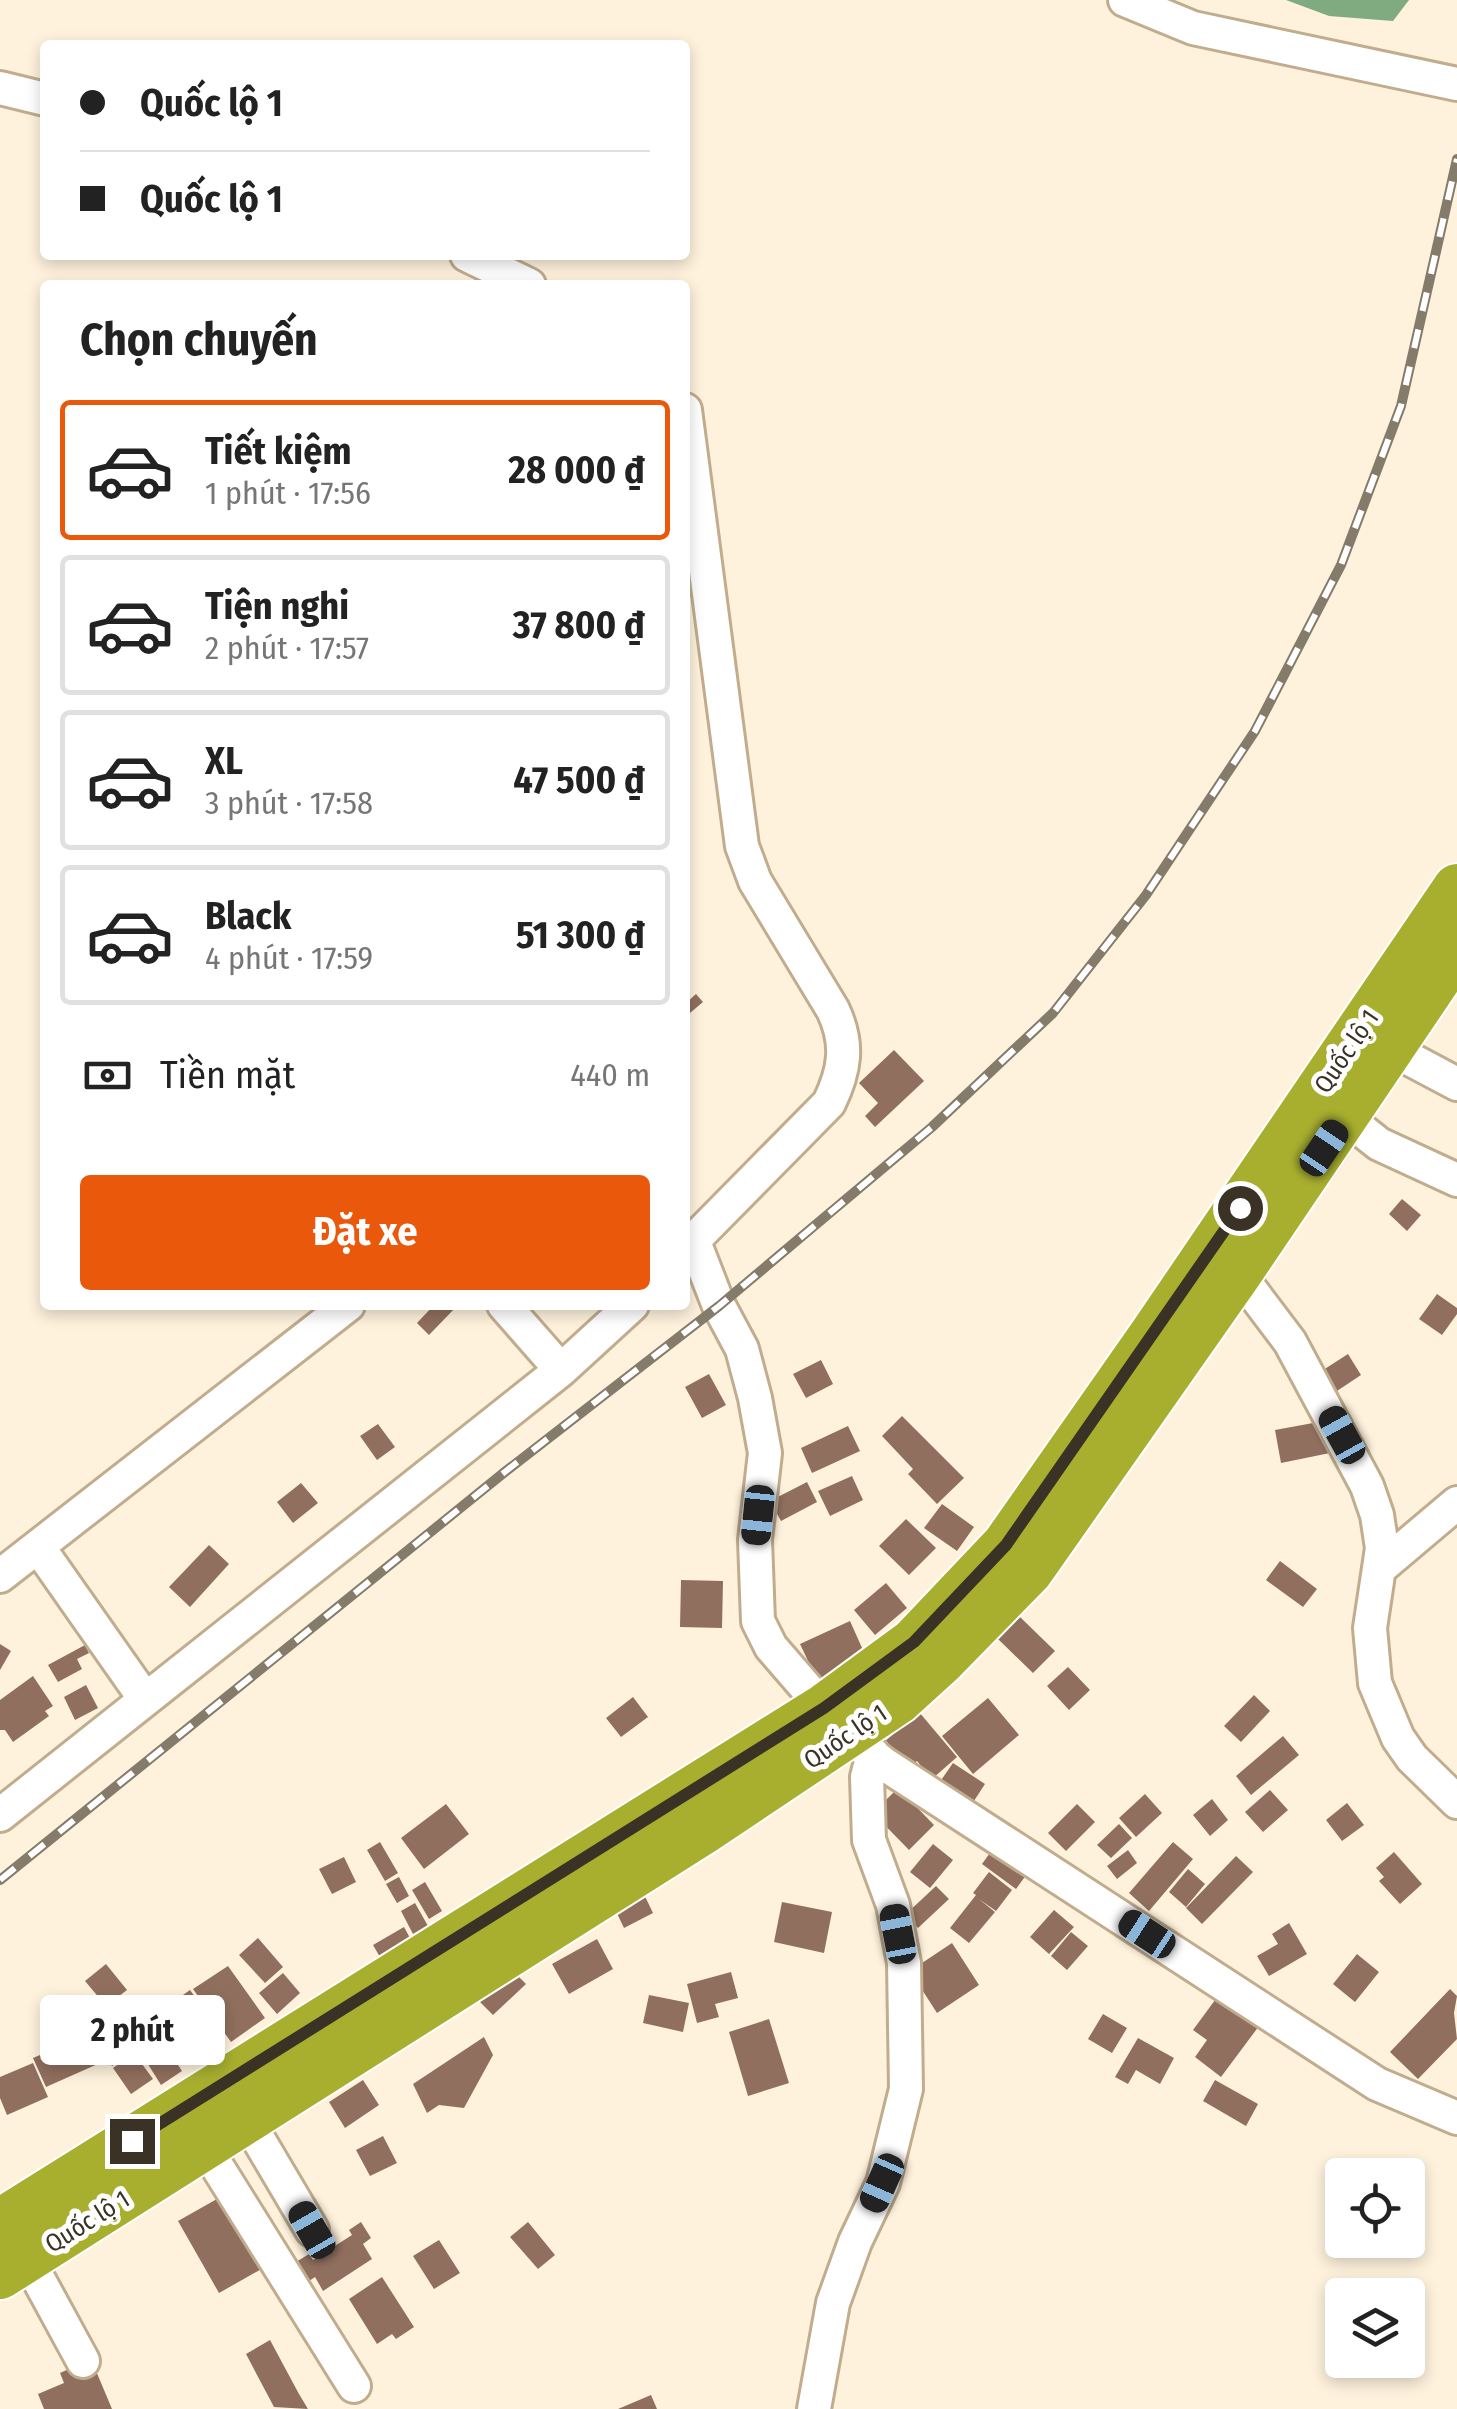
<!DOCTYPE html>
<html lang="vi">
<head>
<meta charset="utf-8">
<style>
	body { margin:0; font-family:"Fira Sans Condensed",sans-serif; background:#f6f6f6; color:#222; height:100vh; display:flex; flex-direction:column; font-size:38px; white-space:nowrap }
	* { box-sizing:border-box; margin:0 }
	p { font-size:32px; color:#767676 }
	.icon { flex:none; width:55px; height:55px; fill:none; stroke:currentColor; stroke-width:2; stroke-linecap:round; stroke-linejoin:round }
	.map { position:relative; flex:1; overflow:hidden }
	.sheet { position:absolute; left:40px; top:280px; width:650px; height:1030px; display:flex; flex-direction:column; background:#fff; border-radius:10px; box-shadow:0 5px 15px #0003 }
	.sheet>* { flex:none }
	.guide { position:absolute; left:40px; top:40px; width:650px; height:220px; border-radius:10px; box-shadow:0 5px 15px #0003; display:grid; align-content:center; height:220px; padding:0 40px; background:#fff }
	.fabs { position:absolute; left:1325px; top:2158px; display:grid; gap:20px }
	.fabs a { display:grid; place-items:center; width:100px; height:100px; border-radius:10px; background:#fff; box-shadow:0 5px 15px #0003; font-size:50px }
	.end { position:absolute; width:45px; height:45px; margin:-22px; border:12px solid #3a3225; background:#fff; box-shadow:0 0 0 5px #fff }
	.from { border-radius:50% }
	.bubble { position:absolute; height:70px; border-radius:10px; background:#fff; box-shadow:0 5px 15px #0003; font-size:32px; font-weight:700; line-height:70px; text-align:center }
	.car { position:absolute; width:30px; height:60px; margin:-30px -15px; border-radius:12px; box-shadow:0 0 8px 2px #0007; background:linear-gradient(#222 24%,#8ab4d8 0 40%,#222 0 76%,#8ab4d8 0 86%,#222 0) }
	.guide b { display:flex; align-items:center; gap:35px; height:95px; font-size:38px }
	.guide b+b { border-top:2px solid #e0e0e0 }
	.guide i { width:25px; height:25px; background:#222 }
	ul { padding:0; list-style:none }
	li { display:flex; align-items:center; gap:30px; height:140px; margin:0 20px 15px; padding:0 20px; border:5px solid #e0e0e0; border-radius:10px }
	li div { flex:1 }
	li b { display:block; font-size:38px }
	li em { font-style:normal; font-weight:700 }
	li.active { border-color:#ea580c }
	li>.icon { width:90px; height:90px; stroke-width:1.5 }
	h2 { padding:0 40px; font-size:45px; line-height:120px }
	.pay { display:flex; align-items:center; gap:25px; height:110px; padding:0 40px; font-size:38px }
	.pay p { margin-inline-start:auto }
	.cta { display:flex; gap:20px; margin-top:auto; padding:20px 40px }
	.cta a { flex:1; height:115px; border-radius:10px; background:#ea580c; color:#fff; font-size:40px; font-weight:700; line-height:115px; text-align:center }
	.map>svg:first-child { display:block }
</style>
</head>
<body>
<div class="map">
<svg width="1457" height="2409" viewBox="0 0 1457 2409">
	<rect width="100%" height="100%" fill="#fef2dd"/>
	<path fill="#80ab80" d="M1286 0H1409L1393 21 1329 16Z"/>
	<path fill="#906f5e" d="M696 994 703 1002 690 1013 685 1004Z
		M894 1050 924 1081 875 1127 865 1116 878 1103 859 1083Z
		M1402 1199 1421 1215 1407 1231 1389 1214Z
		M1437 1294 1457 1308V1314L1442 1335 1419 1319Z
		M434 1305H458L429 1335 417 1323Z
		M1348 1354 1361 1375 1334 1393 1320 1372Z
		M821 1360 833 1384 806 1398 793 1374Z
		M709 1374 726 1405 702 1418 685 1387Z
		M902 1416 964 1478 937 1504 908 1474 913 1469 882 1436Z
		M1324 1421 1330 1453 1281 1463 1275 1430Z
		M378 1424 395 1447 377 1460 360 1436Z
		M848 1426 860 1451 812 1473 801 1448Z
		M852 1476 863 1500 830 1516 818 1491Z
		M807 1482 817 1502 781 1521 770 1501Z
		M301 1483 318 1503 293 1523 277 1502Z
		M942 1504 974 1527 957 1551 924 1528Z
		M906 1519 936 1548 909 1575 879 1546Z
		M209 1545 229 1564 190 1607 169 1587Z
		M1280 1561 1317 1589 1303 1607 1266 1580Z
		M681 1580 723 1581 722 1628 680 1627Z
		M886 1583 907 1608 875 1635 854 1610Z
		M1020 1617 1055 1651 1033 1673 998 1639Z
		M850 1621 867 1659 818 1682 800 1644Z
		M0 1644 11 1651 0 1670Z
		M85 1645 89 1653 77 1659 82 1669 58 1682 48 1665Z
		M1068 1667 1090 1690 1069 1710 1047 1686Z
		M33 1676 53 1706 45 1711 49 1716 13 1742 5 1730H0V1700Z
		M86 1685 98 1708 75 1720 64 1697Z
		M1254 1695 1270 1711 1241 1742 1224 1726Z
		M633 1697 648 1717 621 1737 606 1718Z
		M988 1698 1019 1735 973 1774 942 1736Z
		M919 1712 957 1757 932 1779 917 1761 908 1769 884 1742Z
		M1283 1736 1299 1755 1251 1795 1236 1776Z
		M953 1763 985 1784 970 1807 937 1786Z
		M898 1788 934 1825 909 1850 873 1813Z
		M1270 1790 1288 1810 1263 1832 1245 1812Z
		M1145 1794 1162 1813 1136 1837 1119 1818Z
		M1212 1799 1228 1820 1210 1836 1193 1815Z
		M1347 1803 1364 1825 1342 1841 1326 1820Z
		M446 1804 469 1834 424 1869 401 1838Z
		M1077 1804 1095 1822 1066 1851 1048 1833Z
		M1119 1824 1132 1838 1111 1858 1097 1845Z
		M380 1842 398 1873 385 1881 367 1850Z
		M1173 1842 1193 1859 1149 1911 1129 1893Z
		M997 1843 1032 1867 1016 1889 982 1864Z
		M933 1844 953 1860 930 1888 910 1872Z
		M1128 1850 1137 1863 1117 1879 1107 1866Z
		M1394 1852 1422 1884 1400 1904 1379 1881 1384 1877 1376 1868Z
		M1236 1856 1253 1872 1202 1924 1186 1908Z
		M344 1857 356 1882 332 1894 319 1869Z
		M1188 1869 1205 1884 1186 1907 1169 1892Z
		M989 1872 1012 1890 996 1911 979 1899 995 1912 969 1943 950 1928 976 1895 973 1893Z
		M399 1877 409 1896 397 1903 386 1884Z
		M425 1882 442 1911 429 1919 412 1890Z
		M936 1886 949 1899 918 1928 905 1915Z
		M641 1888 653 1913 624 1928 612 1903Z
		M782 1902 832 1912 824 1953 774 1942Z
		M415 1903 428 1926 413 1934 401 1911Z
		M1054 1910 1074 1927 1049 1954 1030 1937Z
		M1289 1923 1307 1954 1269 1976 1257 1956 1278 1944 1272 1934Z
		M404 1927 415 1947 384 1964 373 1945Z
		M1071 1932 1088 1946 1067 1970 1051 1956Z
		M258 1938 283 1967 265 1983 239 1955Z
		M597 1939 613 1969 569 1994 552 1964Z
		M952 1943 979 1985 937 2013 910 1971Z
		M1357 1954 1379 1972 1355 2002 1333 1984Z
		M106 1964 127 1990 106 2006 85 1981Z
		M507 1965 526 1984 493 2015 474 1996Z
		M228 1966 265 2018 231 2042 193 1989Z
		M731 1972 738 1998 715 2004 719 2017 697 2023 687 1984Z
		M283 1973 300 1993 277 2014 259 1993Z
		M1450 1989 1457 1996 1454 2013 1457 2039 1418 2079 1390 2052Z
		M190 1990 216 2026 185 2048 159 2012Z
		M649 1995 689 2003 683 2032 643 2023Z
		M1218 1996 1259 2026 1221 2077 1195 2057 1207 2040 1193 2030Z
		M132 1999 164 2041 145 2056 113 2014Z
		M1103 2014 1127 2028 1112 2053 1088 2039Z
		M769 2019 789 2083 748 2096 729 2032Z
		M87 2035 100 2063 46 2087 33 2058Z
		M122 2035 133 2052 112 2066 101 2050Z
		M484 2037 493 2055 464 2108 439 2105 427 2113 413 2084Z
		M1138 2038 1174 2058 1160 2084 1136 2070 1128 2084 1115 2077Z
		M167 2048 182 2071 161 2085 146 2061Z
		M134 2053 153 2079 131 2094 113 2068Z
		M33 2063 48 2097 7 2115 0 2098V2077Z
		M363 2080 379 2105 345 2128 329 2102Z
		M1215 2080 1258 2104 1246 2126 1203 2101Z
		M383 2136 397 2163 370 2176 356 2150Z
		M224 2195 265 2267 219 2293 178 2221Z
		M361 2222 371 2238 363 2244 372 2259 323 2291 315 2277 303 2285 291 2265 309 2254 313 2260 352 2235 349 2230Z
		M528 2222 555 2255 538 2269 510 2237Z
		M439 2240 460 2273 434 2289 413 2256Z
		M382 2277 414 2327 396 2339 392 2334 377 2344 349 2299Z
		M270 2340 299 2394 308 2409 274 2407 246 2354Z
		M91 2359 112 2409H44L38 2394 64 2383 60 2373Z
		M651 2395 657 2409H618Z"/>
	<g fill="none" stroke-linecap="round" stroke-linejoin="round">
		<g stroke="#c1ad8d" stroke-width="38">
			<path id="minor" d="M1125 0 1193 28 1457 84
				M0 88 45 99
				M467 255 529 285
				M685 410 742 846 755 881 833 1010C849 1044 845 1070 829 1103L685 1249
				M1391 1049 1457 1084
				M1345 1117 1379 1144 1457 1180
				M693 1239 719 1306 742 1349 755 1398 765 1453 755 1540 758 1621 771 1647 848 1736 884 1764 1377 2084 1457 2118
				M1238 1273 1290 1342 1367 1486 1377 1515 1382 1548 1370 1628 1375 1683 1398 1738 1412 1758 1457 1802
				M504 1305 561 1370
				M39 1548 145 1699
				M1380 1568 1457 1503
				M0 1576 348 1305
				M0 1815 561 1370 632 1305
				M247 2120 312 2230
				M205 2147 354 2386
				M27 2258 83 2361
				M814 2409 833 2303 855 2242 883 2183 906 2089 904 1963 893 1905 869 1840 867 1777 873 1754"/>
		</g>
		<g stroke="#fff" stroke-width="52">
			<path id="highway" d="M0 2223 824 1708 914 1642 1006 1545 1153 1335 1457 888
				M0 2275 702 1831 898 1700 941 1661 1029 1571 1238 1273 1457 949"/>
		</g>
		<use href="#minor" stroke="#fff" stroke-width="32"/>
		<use href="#highway" stroke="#a8af2f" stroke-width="48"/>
		<g stroke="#847b6b" stroke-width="10">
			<path id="rail" d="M0 1880 506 1471 719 1306 932 1127 1053 1013 1146 895 1255 731 1341 565 1401 406 1457 159"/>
		</g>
		<use href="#rail" stroke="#fff" stroke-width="6" stroke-dasharray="19" stroke-linecap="butt"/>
	</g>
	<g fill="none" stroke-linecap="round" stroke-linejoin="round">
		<path stroke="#3a3225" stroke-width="12" d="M132 2141 824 1708 914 1642 1006 1545 1240 1208"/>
	</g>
	<g text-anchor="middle" stroke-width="10" stroke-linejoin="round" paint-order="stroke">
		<g font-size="25" fill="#3a3225" stroke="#fff">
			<text transform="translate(1346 1051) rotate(-56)" y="9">Quốc lộ 1</text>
			<text transform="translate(845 1736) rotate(-34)" y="9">Quốc lộ 1</text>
			<text transform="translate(87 2221) rotate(-32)" y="9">Quốc lộ 1</text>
		</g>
	</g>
</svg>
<div class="fabs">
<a><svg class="icon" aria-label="locate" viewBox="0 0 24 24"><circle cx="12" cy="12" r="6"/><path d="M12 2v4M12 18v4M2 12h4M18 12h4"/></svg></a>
<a><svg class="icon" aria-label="layers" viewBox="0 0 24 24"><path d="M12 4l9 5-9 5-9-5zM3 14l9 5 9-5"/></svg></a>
</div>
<i class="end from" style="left:1240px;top:1208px"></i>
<i class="end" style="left:132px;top:2141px"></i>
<div class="bubble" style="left:40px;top:1995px;width:185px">2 phút</div>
<i class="car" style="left:1324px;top:1148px;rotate:34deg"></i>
<i class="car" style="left:1342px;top:1435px;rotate:331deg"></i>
<i class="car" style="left:758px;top:1515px;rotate:186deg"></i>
<i class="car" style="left:898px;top:1934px;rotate:349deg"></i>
<i class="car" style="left:1147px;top:1934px;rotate:303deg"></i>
<i class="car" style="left:882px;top:2183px;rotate:204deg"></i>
<i class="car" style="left:312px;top:2230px;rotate:330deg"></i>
<div class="guide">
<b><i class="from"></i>Quốc lộ 1</b>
<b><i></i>Quốc lộ 1</b>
</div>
<section class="sheet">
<h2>Chọn chuyến</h2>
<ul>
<li class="active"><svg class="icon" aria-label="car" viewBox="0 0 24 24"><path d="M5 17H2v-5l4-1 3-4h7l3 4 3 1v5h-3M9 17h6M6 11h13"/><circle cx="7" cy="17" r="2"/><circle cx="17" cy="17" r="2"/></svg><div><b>Tiết kiệm</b><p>1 phút · 17:56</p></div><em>28 000 ₫</em></li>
<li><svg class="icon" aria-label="car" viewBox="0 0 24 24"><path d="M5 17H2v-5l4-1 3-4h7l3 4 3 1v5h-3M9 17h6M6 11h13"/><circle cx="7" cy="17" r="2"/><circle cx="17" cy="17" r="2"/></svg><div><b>Tiện nghi</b><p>2 phút · 17:57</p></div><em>37 800 ₫</em></li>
<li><svg class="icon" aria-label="car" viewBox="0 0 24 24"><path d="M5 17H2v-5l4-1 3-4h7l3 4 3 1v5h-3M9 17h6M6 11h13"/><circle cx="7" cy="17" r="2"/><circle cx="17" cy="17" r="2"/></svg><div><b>XL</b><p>3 phút · 17:58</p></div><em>47 500 ₫</em></li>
<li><svg class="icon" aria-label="car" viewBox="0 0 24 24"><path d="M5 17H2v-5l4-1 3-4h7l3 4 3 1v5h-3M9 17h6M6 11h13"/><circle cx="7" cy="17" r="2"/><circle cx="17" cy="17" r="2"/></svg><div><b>Black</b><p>4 phút · 17:59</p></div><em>51 300 ₫</em></li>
</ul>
<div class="pay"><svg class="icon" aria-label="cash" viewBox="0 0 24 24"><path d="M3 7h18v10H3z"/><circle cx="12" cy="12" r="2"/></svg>Tiền mặt<p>440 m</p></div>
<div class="cta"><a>Đặt xe</a></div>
</section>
</div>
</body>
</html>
